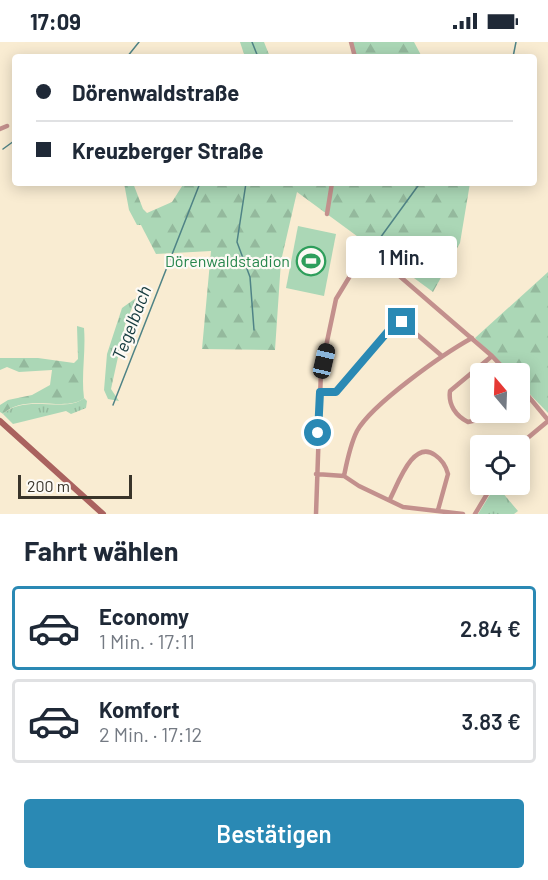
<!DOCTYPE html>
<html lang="de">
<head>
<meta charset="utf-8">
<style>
	body { margin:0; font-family:Barlow,sans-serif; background:#f2f2f3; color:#1f2937; height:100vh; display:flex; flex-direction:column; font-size:22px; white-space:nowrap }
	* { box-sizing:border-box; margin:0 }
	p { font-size:20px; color:#747a83 }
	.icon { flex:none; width:33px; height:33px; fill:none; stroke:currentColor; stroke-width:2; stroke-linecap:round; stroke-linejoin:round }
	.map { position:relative; height:472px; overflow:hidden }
	.panel { display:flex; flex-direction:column; background:#fff; flex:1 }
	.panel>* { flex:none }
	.hud { position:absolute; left:12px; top:12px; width:525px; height:132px; border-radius:6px; box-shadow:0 3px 15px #0003; display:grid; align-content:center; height:132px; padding:0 24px; background:#fff }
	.needle { width:39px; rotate:341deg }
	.fabs { position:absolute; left:470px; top:321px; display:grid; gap:12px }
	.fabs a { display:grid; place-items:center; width:60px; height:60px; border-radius:6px; background:#fff; box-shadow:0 3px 15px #0003; font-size:30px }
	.scale { position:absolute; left:18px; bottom:15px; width:114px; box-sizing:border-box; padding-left:6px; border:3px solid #39342a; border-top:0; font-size:16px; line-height:21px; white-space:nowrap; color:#39342a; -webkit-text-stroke:4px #fdfaf5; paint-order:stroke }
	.end { position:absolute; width:27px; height:27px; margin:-14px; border:8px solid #2a89b4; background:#fff; box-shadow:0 0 0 3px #fff }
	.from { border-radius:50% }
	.bubble { position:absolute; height:42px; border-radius:6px; background:#fff; box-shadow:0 3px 15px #0003; font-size:20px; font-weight:600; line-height:42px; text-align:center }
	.car { position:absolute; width:18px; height:36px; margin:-18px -9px; border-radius:8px; box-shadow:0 0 4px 2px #0007; background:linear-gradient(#222 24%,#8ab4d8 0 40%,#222 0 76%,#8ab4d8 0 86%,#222 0) }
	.hud b { display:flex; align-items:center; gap:21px; height:57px; font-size:22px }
	.hud b+b { border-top:2px solid #e0e1e3 }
	.hud i { width:15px; height:15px; background:#1f2937 }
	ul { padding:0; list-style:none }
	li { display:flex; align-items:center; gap:18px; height:84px; margin:0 12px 9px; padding:0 12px; border:3px solid #e0e1e3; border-radius:6px }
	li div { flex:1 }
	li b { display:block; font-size:22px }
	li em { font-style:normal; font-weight:600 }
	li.selected { border-color:#2a89b4 }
	li>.icon { width:54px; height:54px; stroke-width:1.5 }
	h2 { padding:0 24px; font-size:27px; line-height:72px }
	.cta { display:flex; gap:12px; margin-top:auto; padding:12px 24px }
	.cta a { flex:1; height:69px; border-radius:6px; background:#2a89b4; color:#fff; font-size:24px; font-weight:600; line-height:69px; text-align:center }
	.status { display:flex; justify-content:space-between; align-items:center; height:42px; padding:0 30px; background:#fff; direction:ltr }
	.status svg { height:16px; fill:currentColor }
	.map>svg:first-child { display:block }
</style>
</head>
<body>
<div class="status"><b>17:09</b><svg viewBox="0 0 49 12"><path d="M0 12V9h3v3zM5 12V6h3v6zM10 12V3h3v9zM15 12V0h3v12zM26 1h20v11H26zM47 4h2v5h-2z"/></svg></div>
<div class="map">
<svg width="548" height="472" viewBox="0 0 548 472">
	<defs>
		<pattern id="grass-tufts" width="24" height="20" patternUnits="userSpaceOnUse" patternTransform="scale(1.5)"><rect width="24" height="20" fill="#abd7b6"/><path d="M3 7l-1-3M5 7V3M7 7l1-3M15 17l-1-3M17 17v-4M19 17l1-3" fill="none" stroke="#94b99d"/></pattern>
		<pattern id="forest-firs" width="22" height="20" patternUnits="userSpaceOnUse" patternTransform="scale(1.5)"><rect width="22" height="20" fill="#abd7b6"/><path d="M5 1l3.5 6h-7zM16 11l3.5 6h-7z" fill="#94b99d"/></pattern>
	</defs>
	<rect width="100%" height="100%" fill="#f9ecd2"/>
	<path fill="url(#grass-tufts)" d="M136 256 125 283 111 347 119 359 108 357 104 348 107 312 122 266Z
		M84 356 87 359 86 366 71 372 66 369 13 382 3 372C25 351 66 372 84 356Z
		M496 443 518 469 514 472H478Z"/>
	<path fill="url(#forest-firs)" d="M240 0H264L270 15H245Z
		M351 0H414L422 15H354Z
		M124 141H133L143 167 147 171 172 160 184 141H470L460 201 433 250 297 150 281 219 275 308 202 307 211 209 156 212 141 183H137L129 168Z
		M548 230V371L519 341V332L510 331 475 296Z
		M77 284 84 286C86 310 81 333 84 356 67 371 25 350 3 372L0 370V363L8 358 32 353 50 343 52 328 19 330 7 325 0 328V316H38L74 321 78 317Z"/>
	<path fill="#abd7b6" d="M298 184 336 192 324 254 286 246Z"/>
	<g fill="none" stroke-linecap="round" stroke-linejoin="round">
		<path stroke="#4f8386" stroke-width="1.5" d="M252 0 258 15
			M127 15 139 0
			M513 15 516 0
			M3 107 14 99 15 89
			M246 141 237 200 250 235 254 288
			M375 203 420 141
			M113 363 200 141"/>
		<path stroke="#c3908d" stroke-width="4.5" d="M351 0 355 15
			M0 87 7 84
			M327 172 332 141
			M519 343 548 378
			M320 350 336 349 400 278 442 314
			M486 370 477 378 468 380C456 374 448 363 450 349L492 314
			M518 404 548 379
			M316 432 344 434C347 419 350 403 357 389 372 362 443 312 472 296
			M344 434 359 444 403 465 463 472
			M390 457C398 442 413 397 435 413 441 417 446 424 448 432L438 468
			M316 472 321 328 336 257 367 206 492 314 509 332
			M475 472 493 442"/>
		<path stroke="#aa625f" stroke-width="6" d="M0 379 103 472"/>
	</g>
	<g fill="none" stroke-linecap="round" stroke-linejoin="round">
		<path stroke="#2a89b4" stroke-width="8" d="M318 391 320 350H336L396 280H402"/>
	</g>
	<defs>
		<g id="stadium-ring" transform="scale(1.5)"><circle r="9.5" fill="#fdfaf5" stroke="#2e9e5b" stroke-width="1.5"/><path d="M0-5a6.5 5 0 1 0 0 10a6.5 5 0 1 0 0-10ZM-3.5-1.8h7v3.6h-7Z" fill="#2e9e5b"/></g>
	</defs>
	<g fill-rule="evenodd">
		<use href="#stadium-ring" x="311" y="219"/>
	</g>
	<g text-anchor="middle" stroke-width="4.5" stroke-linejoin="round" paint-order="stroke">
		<g font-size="16" fill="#27864d" stroke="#fdfaf5" text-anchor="end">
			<text x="290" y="225">Dörenwaldstadion</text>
		</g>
		<g font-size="18" font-style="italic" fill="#13393d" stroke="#fdfaf5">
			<text transform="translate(132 281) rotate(-69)" y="6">Tegelbach</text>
		</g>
	</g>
</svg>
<div class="fabs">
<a><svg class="needle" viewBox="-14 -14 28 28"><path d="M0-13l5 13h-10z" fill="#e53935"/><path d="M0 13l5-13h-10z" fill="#747a83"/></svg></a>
<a><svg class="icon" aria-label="locate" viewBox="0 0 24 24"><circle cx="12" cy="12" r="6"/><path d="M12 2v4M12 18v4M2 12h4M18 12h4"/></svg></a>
</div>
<div class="scale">200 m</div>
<i class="end from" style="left:318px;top:391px"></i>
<i class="end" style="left:402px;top:280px"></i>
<div class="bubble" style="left:346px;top:194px;width:111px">1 Min.</div>
<i class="car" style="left:324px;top:319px;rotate:13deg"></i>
<div class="hud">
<b><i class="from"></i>Dörenwaldstraße</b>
<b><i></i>Kreuzberger Straße</b>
</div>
</div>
<section class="panel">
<h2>Fahrt wählen</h2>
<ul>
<li class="selected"><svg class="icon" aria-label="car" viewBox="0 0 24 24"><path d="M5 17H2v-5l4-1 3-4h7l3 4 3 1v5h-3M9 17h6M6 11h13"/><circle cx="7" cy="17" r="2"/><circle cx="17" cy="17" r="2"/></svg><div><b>Economy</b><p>1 Min. · 17:11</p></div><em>2.84 €</em></li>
<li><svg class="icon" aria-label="car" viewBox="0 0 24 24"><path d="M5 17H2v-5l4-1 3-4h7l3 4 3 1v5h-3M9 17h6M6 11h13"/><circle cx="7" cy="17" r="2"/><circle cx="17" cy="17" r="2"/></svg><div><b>Komfort</b><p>2 Min. · 17:12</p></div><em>3.83 €</em></li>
</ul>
<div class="cta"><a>Bestätigen</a></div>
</section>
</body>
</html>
